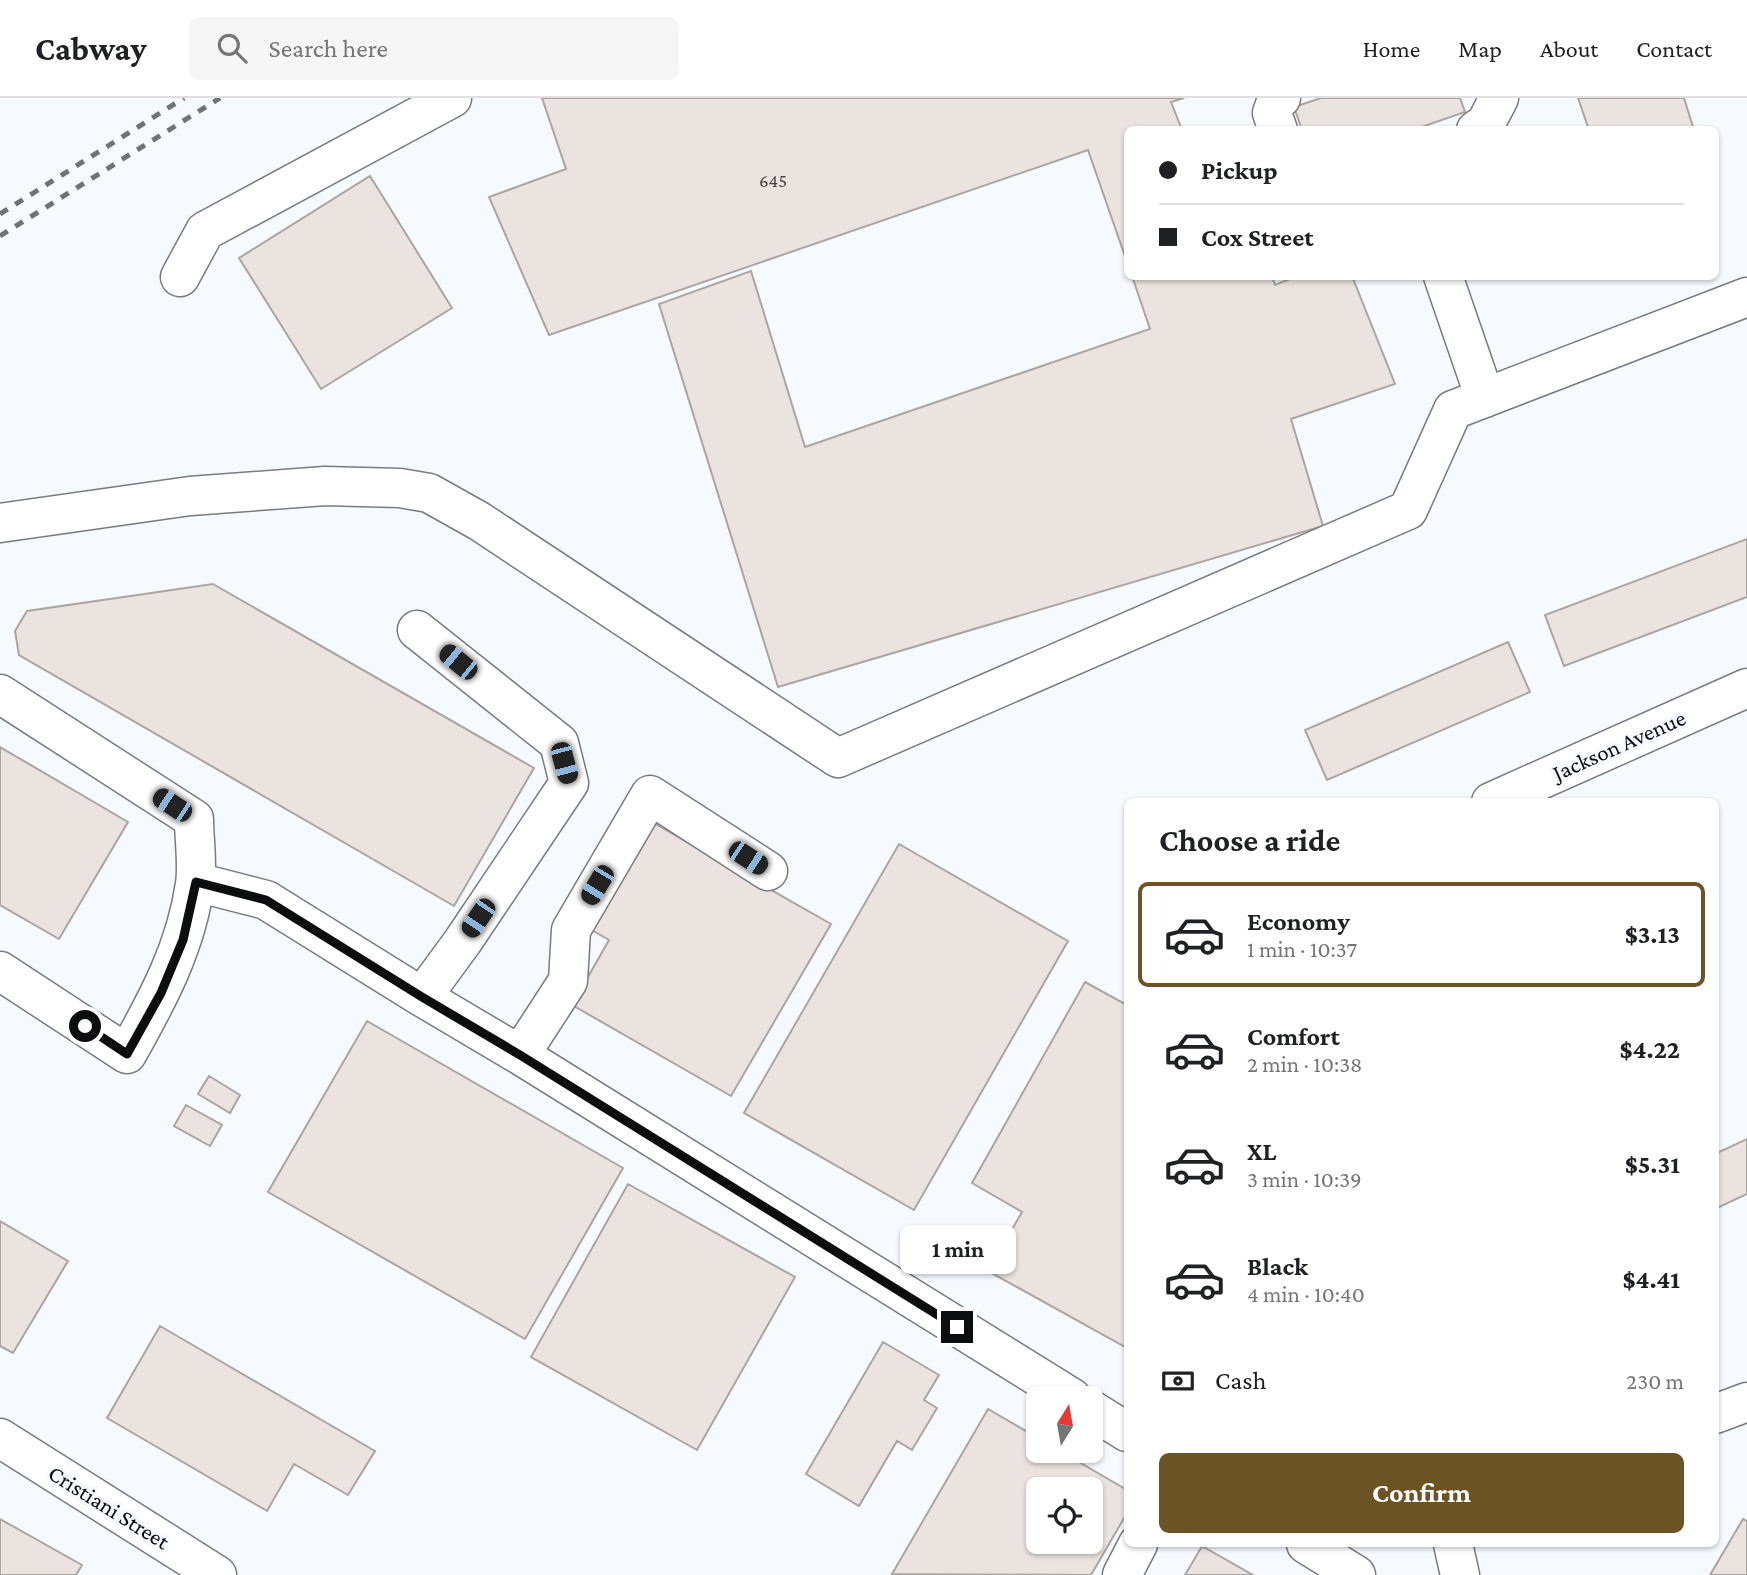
<!DOCTYPE html>
<html lang="en">
<head>
<meta charset="utf-8">
<style>
	body { margin:0; font-family:"Crimson Pro",serif; background:#f6f6f6; color:#202124; height:100vh; display:flex; flex-direction:column; font-size:26px; white-space:nowrap }
	* { box-sizing:border-box; margin:0 }
	p { font-size:23px; color:#757577 }
	.icon { flex:none; width:38px; height:38px; fill:none; stroke:currentColor; stroke-width:2; stroke-linecap:round; stroke-linejoin:round }
	.map { position:relative; flex:1; overflow:hidden }
	.drawer { position:absolute; left:1124px; top:700px; width:595px; height:749px; display:flex; flex-direction:column; background:#fff; border-radius:10px; box-shadow:0 2px 5px #0004 }
	.drawer>* { flex:none }
	.top-card { position:absolute; left:1124px; top:28px; width:595px; height:154px; border-radius:10px; box-shadow:0 2px 5px #0004; display:grid; align-content:center; height:154px; padding:0 35px; background:#fff }
	.needle { width:46px; rotate:11deg }
	.buttons { position:absolute; left:1026px; top:1288px; display:grid; gap:14px }
	.buttons a { display:grid; place-items:center; width:77px; height:77px; border-radius:10px; background:#fff; box-shadow:0 2px 5px #0004; font-size:35px }
	.end { position:absolute; width:32px; height:32px; margin:-16px; border:9px solid #0c0d0f; background:#fff; box-shadow:0 0 0 4px #fff }
	.from { border-radius:50% }
	.bubble { position:absolute; height:49px; border-radius:10px; background:#fff; box-shadow:0 2px 5px #0004; font-size:23px; font-weight:700; line-height:49px; text-align:center }
	.car { position:absolute; width:21px; height:42px; margin:-21px -10px; border-radius:9px; box-shadow:0 0 5px 2px #0007; background:linear-gradient(#222 24%,#8ab4d8 0 40%,#222 0 76%,#8ab4d8 0 86%,#222 0) }
	.top-card b { display:flex; align-items:center; gap:24px; height:66px; font-size:26px }
	.top-card b+b { border-top:2px solid #e0e0e0 }
	.top-card i { width:18px; height:18px; background:#202124 }
	ul { padding:0; list-style:none }
	li { display:flex; align-items:center; gap:21px; height:105px; margin:0 14px 10px; padding:0 21px; border:4px solid transparent; border-radius:10px }
	li div { flex:1 }
	li b { display:block; font-size:26px }
	li em { font-style:normal; font-weight:700 }
	li.on { border-color:#6c5324 }
	li>.icon { width:63px; height:63px; stroke-width:1.5 }
	h2 { padding:0 35px; font-size:32px; line-height:84px }
	.pay { display:flex; align-items:center; gap:18px; height:77px; padding:0 35px; font-size:26px }
	.pay p { margin-inline-start:auto }
	.action { display:flex; gap:14px; margin-top:auto; padding:14px 35px }
	.action a { flex:1; height:80px; border-radius:10px; background:#6c5324; color:#fff; font-size:28px; font-weight:700; line-height:80px; text-align:center }
	header { display:flex; align-items:center; gap:42px; box-sizing:border-box; height:98px; padding:0 35px; background:#fff; border-bottom:2px solid #e0e0e0 }
	header strong { font-size:33px }
	nav { display:flex; gap:38px; margin-inline-start:auto; font-size:24px }
	.search { width:490px; height:63px; background:#f6f6f6; display:flex; align-items:center; gap:18px; box-sizing:border-box; padding:0 24px; border-radius:10px; color:#757577; font-size:26px }
	.map>svg:first-child { display:block }
</style>
</head>
<body>
<header>
<strong>Cabway</strong>
<div class="search"><svg class="icon" aria-label="search" viewBox="0 0 24 24"><circle cx="10" cy="10" r="6"/><path d="M15 15l6 6"/></svg>Search here</div>
<nav><a>Home</a><a>Map</a><a>About</a><a>Contact</a></nav>
</header>
<div class="map">
<svg width="1747" height="1477" viewBox="0 0 1747 1477">
	<rect width="100%" height="100%" fill="#f6f9fe"/>
	<path fill="#eae3df" stroke="#aba5a1" stroke-width="2" fill-rule="evenodd" d="M542 0H1184L1171 4 1182 32H1127V164L1088 52 549 237 489 99 566 71Z
		M1321 0H1460L1465 14 1413 32H1302L1294 9Z
		M1578 0H1684L1694 32H1589Z
		M370 78 452 210 321 291 239 160Z
		M751 173 805 349 1150 231 1132 178H1272L1275 187 1297 178H1352L1395 286 1291 321 1323 428 778 589 659 206Z
		M1747 441V499L1564 568 1545 517Z
		M213 486 534 670 454 808 19 557 15 533 27 513Z
		M1508 544 1530 594 1327 682 1305 632Z
		M0 649 128 724 59 841 0 807Z
		M643 719 831 826 731 998 572 907 609 842 581 826Z
		M899 746 1068 843 914 1112 744 1015Z
		M1085 884 1127 907V1250L988 1173 1022 1114 972 1085Z
		M367 923 623 1070 525 1241 268 1094Z
		M209 978 240 997 230 1015 198 996Z
		M186 1007 222 1027 210 1048 174 1028Z
		M1747 1041V1096L1715 1111V1056Z
		M628 1086 795 1179 697 1352 531 1259Z
		M0 1123 68 1163 13 1255 0 1248Z
		M160 1228 375 1353 348 1397 294 1366 267 1413 107 1320Z
		M883 1244 939 1277 924 1302 937 1310 912 1352 897 1343 859 1408 806 1376Z
		M988 1311 1038 1340V1353H1060L1127 1392V1415L1091 1477 892 1476ZM1038 1391H1090V1444H1038Z
		M0 1421 82 1467 76 1477H0Z
		M1743 1421 1747 1423V1477H1710Z
		M1202 1448 1253 1477H1185Z"/>
	<g fill="none" stroke-linecap="round" stroke-linejoin="round">
		<g stroke="#787b80" stroke-width="41">
			<path id="minor" d="M1278 32 1272 15 1277 1 1281 0
				M1476 32 1486 25 1499 0
				M1443 178 1485 300
				M180 179 205 133 452 0
				M0 425 190 398 325 388 400 390 429 395 479 423 838 660 1408 412 1453 312 1747 199
				M417 532 559 645 569 685 463 843 422 899
				M0 596 194 721C194 742 198 766 195 786 186 849 158 901 127 956L0 873
				M1491 704 1747 590
				M196 784 266 802 422 899 520 957 1072 1300
				M520 957 568 883 571 832 650 697 768 773
				M1090 1311 1127 1334
				M1715 1316 1747 1304
				M0 1340 217 1477
				M1306 1446 1356 1477
				M1453 1446 1460 1477
				M1122 1477 1138 1446"/>
		</g>
		<use href="#minor" stroke="#fff" stroke-width="38"/>
		<path stroke="#717276" stroke-width="5" stroke-dasharray="9 9" stroke-linecap="butt" d="M0 116 184 0
			M0 138 220 0"/>
	</g>
	<g fill="none" stroke-linecap="round" stroke-linejoin="round">
		<path stroke="#0c0d0f" stroke-width="9" d="M85 928 127 956 161 895 183 842 196 784 266 802 422 899 520 957 957 1229"/>
	</g>
	<g text-anchor="middle" stroke-width="7" stroke-linejoin="round" paint-order="stroke">
		<g font-size="19" fill="#444243">
			<text x="773" y="89">645</text>
		</g>
		<g font-size="23" fill="#0c0d0f" stroke="#f6f9fe">
			<text transform="translate(1619 647) rotate(-24)" y="8">Jackson Avenue</text>
			<text transform="translate(109 1409) rotate(32)" y="8">Cristiani Street</text>
		</g>
	</g>
</svg>
<div class="buttons">
<a><svg class="needle" viewBox="-14 -14 28 28"><path d="M0-13l5 13h-10z" fill="#e53935"/><path d="M0 13l5-13h-10z" fill="#757577"/></svg></a>
<a><svg class="icon" aria-label="locate" viewBox="0 0 24 24"><circle cx="12" cy="12" r="6"/><path d="M12 2v4M12 18v4M2 12h4M18 12h4"/></svg></a>
</div>
<i class="end from" style="left:85px;top:928px"></i>
<i class="end" style="left:957px;top:1229px"></i>
<div class="bubble" style="left:900px;top:1127px;width:116px">1 min</div>
<i class="car" style="left:458px;top:564px;rotate:309deg"></i>
<i class="car" style="left:564px;top:665px;rotate:165deg"></i>
<i class="car" style="left:172px;top:707px;rotate:303deg"></i>
<i class="car" style="left:748px;top:760px;rotate:123deg"></i>
<i class="car" style="left:597px;top:787px;rotate:211deg"></i>
<i class="car" style="left:478px;top:820px;rotate:214deg"></i>
<div class="top-card">
<b><i class="from"></i>Pickup</b>
<b><i></i>Cox Street</b>
</div>
<section class="drawer">
<h2>Choose a ride</h2>
<ul>
<li class="on"><svg class="icon" aria-label="car" viewBox="0 0 24 24"><path d="M5 17H2v-5l4-1 3-4h7l3 4 3 1v5h-3M9 17h6M6 11h13"/><circle cx="7" cy="17" r="2"/><circle cx="17" cy="17" r="2"/></svg><div><b>Economy</b><p>1 min · 10:37</p></div><em>$3.13</em></li>
<li><svg class="icon" aria-label="car" viewBox="0 0 24 24"><path d="M5 17H2v-5l4-1 3-4h7l3 4 3 1v5h-3M9 17h6M6 11h13"/><circle cx="7" cy="17" r="2"/><circle cx="17" cy="17" r="2"/></svg><div><b>Comfort</b><p>2 min · 10:38</p></div><em>$4.22</em></li>
<li><svg class="icon" aria-label="car" viewBox="0 0 24 24"><path d="M5 17H2v-5l4-1 3-4h7l3 4 3 1v5h-3M9 17h6M6 11h13"/><circle cx="7" cy="17" r="2"/><circle cx="17" cy="17" r="2"/></svg><div><b>XL</b><p>3 min · 10:39</p></div><em>$5.31</em></li>
<li><svg class="icon" aria-label="car" viewBox="0 0 24 24"><path d="M5 17H2v-5l4-1 3-4h7l3 4 3 1v5h-3M9 17h6M6 11h13"/><circle cx="7" cy="17" r="2"/><circle cx="17" cy="17" r="2"/></svg><div><b>Black</b><p>4 min · 10:40</p></div><em>$4.41</em></li>
</ul>
<div class="pay"><svg class="icon" aria-label="cash" viewBox="0 0 24 24"><path d="M3 7h18v10H3z"/><circle cx="12" cy="12" r="2"/></svg>Cash<p>230 m</p></div>
<div class="action"><a>Confirm</a></div>
</section>
</div>
</body>
</html>
